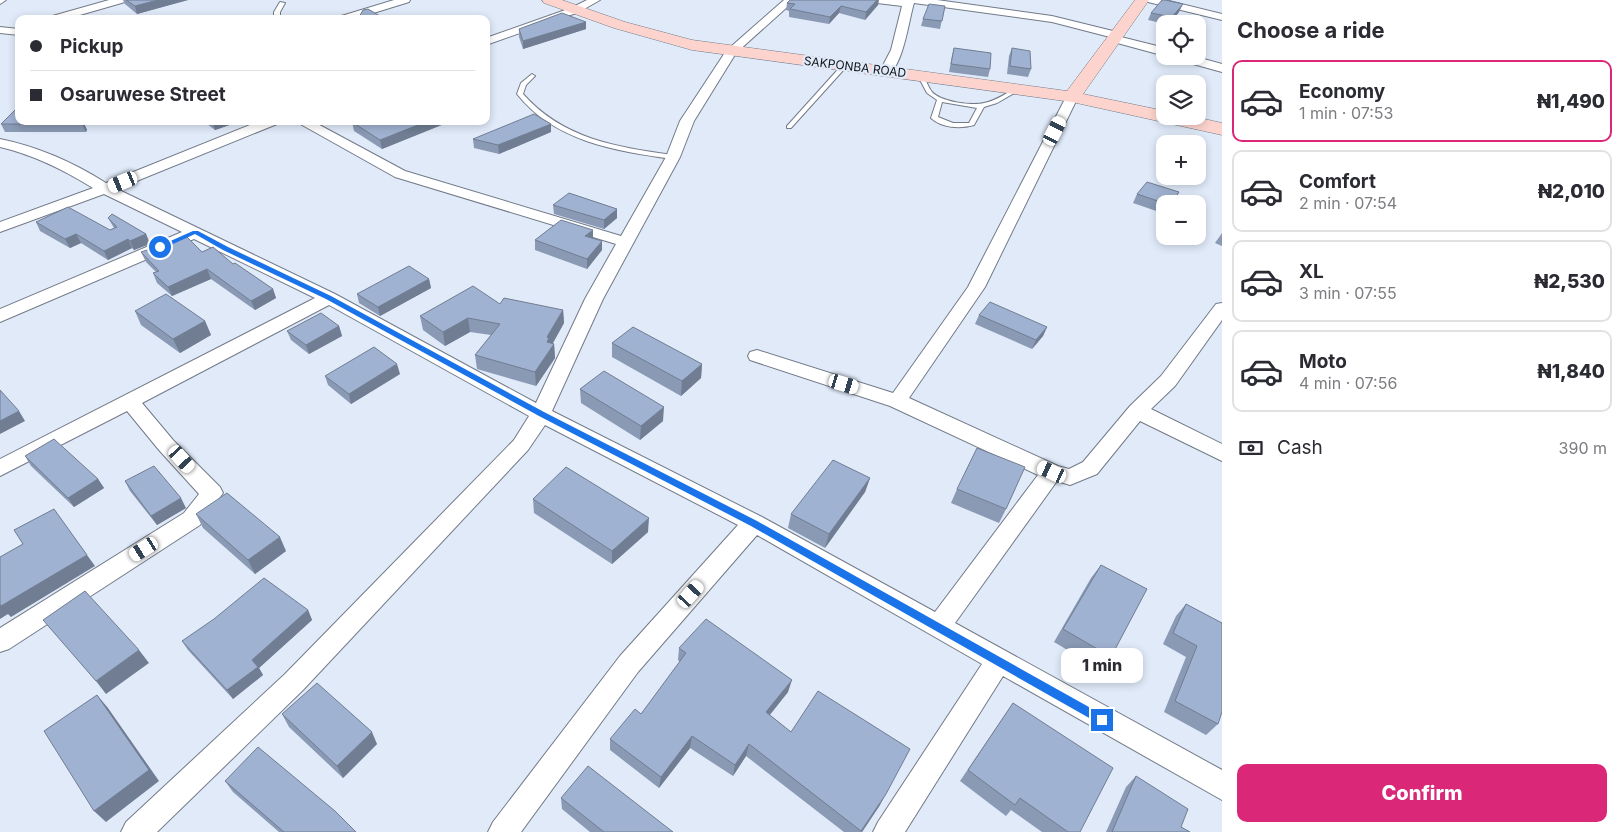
<!DOCTYPE html>
<html lang="en">
<head>
<meta charset="utf-8">
<style>
	body { margin:0; font-family:Inter,sans-serif; background:#f7f7f7; color:#2b2b33; height:100vh; display:flex; flex-direction:column; font-size:19px; white-space:nowrap }
	* { box-sizing:border-box; margin:0 }
	p { font-size:16px; color:#7c7c81 }
	.icon { flex:none; width:28px; height:28px; fill:none; stroke:currentColor; stroke-width:2; stroke-linecap:round; stroke-linejoin:round }
	.map { position:relative; flex:1; overflow:hidden }
	.panel { display:flex; flex-direction:column; background:#fff; width:400px }
	.panel>* { flex:none }
	.banner { position:absolute; left:15px; top:15px; width:475px; height:110px; border-radius:10px; box-shadow:0 2px 8px #0003; display:grid; align-content:center; height:110px; padding:0 15px; background:#fff }
	.controls { position:absolute; left:1156px; top:15px; display:grid; gap:10px }
	.controls a { display:grid; place-items:center; width:50px; height:50px; border-radius:10px; background:#fff; box-shadow:0 2px 8px #0003; font-size:25px }
	.end { position:absolute; width:22px; height:22px; margin:-11px; border:6px solid #1a73e8; background:#fff; box-shadow:0 0 0 2px #fff }
	.from { border-radius:50% }
	.bubble { position:absolute; height:35px; border-radius:10px; background:#fff; box-shadow:0 2px 8px #0003; font-size:16px; font-weight:800; line-height:35px; text-align:center }
	.car { position:absolute; width:15px; height:30px; margin:-15px -8px; border-radius:6px; box-shadow:0 0 4px 1px #0007; background:linear-gradient(#fff 24%,#345 0 40%,#fff 0 76%,#345 0 86%,#fff 0) }
	.banner b { display:flex; align-items:center; gap:18px; height:48px; font-size:19px }
	.banner b+b { border-top:1px solid #e1e1e2 }
	.banner i { width:12px; height:12px; background:#2b2b33 }
	ul { padding:0; list-style:none }
	li { display:flex; align-items:center; gap:15px; height:82px; margin:0 10px 8px; padding:0 5px; border:2px solid #e1e1e2; border-radius:10px }
	li div { flex:1 }
	li b { display:block; font-size:19px }
	li em { font-style:normal; font-weight:800 }
	li.selected { border-color:#db2777 }
	li>.icon { width:45px; height:45px; stroke-width:1.5 }
	h2 { padding:0 15px; font-size:22px; line-height:60px }
	.pay { display:flex; align-items:center; gap:12px; height:55px; padding:0 15px; font-size:19px }
	.pay p { margin-inline-start:auto }
	.primary-button { display:flex; gap:10px; margin-top:auto; padding:10px 15px }
	.primary-button a { flex:1; height:58px; border-radius:10px; background:#db2777; color:#fff; font-size:20px; font-weight:800; line-height:58px; text-align:center }
	main { display:flex; flex:1; min-height:0 }
	.map>svg:first-child { display:block }
</style>
</head>
<body>
<main>
<div class="map">
<svg width="1222" height="832" viewBox="0 0 1222 832">
	<rect width="100%" height="100%" fill="#e0eaf9"/>
	<g fill="none" stroke-linecap="round" stroke-linejoin="round">
		<g stroke="#727a88" stroke-width="2">
			<path id="lane" d="M280 2 285 3 280 12V19H274V12Z
				M842 65 847 66 791 128H787V126Z
				M532 74 535 76 526 85 523 94C563 139 616 147 673 155L677 157 673 159C616 151 555 142 517 94L521 83Z
				M919 75H923C926 80 928 87 932 92 941 102 972 106 984 103 996 101 1006 93 1016 88L1021 89 997 103 984 107 974 125C960 129 942 128 931 118L937 100 927 93 918 76ZM942 102 977 108 969 123H953L938 117Z"/>
		</g>
		<g stroke="#727a88" stroke-width="2">
			<path id="street" d="M0 0H6L0 4Z
				M109 0H126L125 2 66 19H48L49 17Z
				M394 0H410L409 2 354 19H337L338 17Z
				M587 0H600L579 12 486 45V38L571 8Z
				M784 0H795L736 53 694 121 680 157 603 299 552 411 762 517 935 612 1038 475 890 406 750 360 748 356 750 352 757 350 893 393 968 287 1066 97 1072 93 1077 94 1078 97 985 287 909 398 1058 466 1069 469 1083 462 1130 406 1161 376 1216 304 1222 303V320L1175 386 1151 409 1222 444V461L1140 421 1097 474 1070 485 1057 481 955 623 1222 770V800L1003 676 905 832H873L878 822 982 664 757 535 638 672 521 832H488L493 822 620 656 738 525 545 425 528 450 303 690 157 832H121L126 822 285 674 514 440 529 416 329 305 142 403 173 440 220 487 223 493 200 525 9 649 0 652V628L184 513 199 494 159 450 127 411 0 476V459L315 298 194 239 0 322V309L182 232 104 194 0 232V222L93 188C64 170 34 155 0 147V139C39 147 73 162 106 183L260 121H278L277 124 117 189 335 294 536 403 585 299 616 244 395 177 295 121H312L405 171 621 236 666 157 680 121 726 51Z
				M872 0H937L1052 16 1121 33 1123 35 1121 37 1165 48V56L1110 41 1108 39 1110 37 1052 22 914 3C909 18 903 70 886 75L880 71 891 50 902 6 877 3Z
				M1147 0H1165L1222 14V20L1148 2Z
				M0 27 19 29V35L0 33Z
				M1173 56H1193L1222 64V72L1175 59Z"/>
		</g>
		<g stroke="#727a88" stroke-width="1">
			<path id="secondary" d="M542 0H562L625 22 692 40 1067 91 1135 0H1149L1083 94 1165 111V116H1191L1222 123V135L1072 102 692 50 614 28 544 3Z"/>
		</g>
		<use href="#lane" fill="#fff" fill-rule="evenodd"/>
		<use href="#street" fill="#fff" fill-rule="evenodd"/>
		<use href="#secondary" fill="#fdd4cd" fill-rule="evenodd"/>
	</g>
	<path fill="#8a99b4" d="M123 0H188L137 14 125 4Z
		M787 3 878 5 865 20 839 13 829 24 789 17V11L786 10Z
		M945 6 940 29 921 26 923 19Z
		M1179 12 1169 24H1165L1148 20 1151 13Z
		M586 22V29L523 49 519 37V29Z
		M954 48 990 69 988 77 949 72 952 56Z
		M1012 48 1031 69 1028 77 1007 74 1009 56Z
		M83 121 87 130 86 132H5L1 124Z
		M203 121H241L215 130Z
		M352 122 444 124 382 149 354 131Z
		M551 132 499 154 474 148 473 139Z
		M1179 192 1172 204H1165V214L1133 203 1137 194Z
		M553 205 617 218 604 229 554 214Z
		M108 218 146 234 150 244 134 250 132 248 108 260 81 243 70 248 40 231 36 222 110 230 114 228Z
		M1222 233V246L1215 243Z
		M593 239 602 250 587 269 535 250V240Z
		M141 252H202L233 264 273 289 276 298 255 310 211 279 172 296 157 283 153 273 156 272 146 262Z
		M429 279 431 288 380 316 359 303 357 294Z
		M500 304 563 310 564 323 553 343 554 344 555 358 536 386 477 369 475 355 491 335 470 332 445 346 423 330 420 316Z
		M135 311 205 321 211 335 180 353 141 325Z
		M979 315 1047 327 1043 336 1032 349 975 324Z
		M339 326 342 336 309 354 291 340 287 331Z
		M612 343 702 364 701 378 681 396 612 357Z
		M400 374 351 404 328 385 325 376Z
		M580 389 663 421 640 440 581 403Z
		M25 456 98 479 104 488 74 507 31 466Z
		M870 478 865 492 825 548 788 528 791 514Z
		M125 481 186 508 157 525 130 491Z
		M957 489 1006 509 999 523 951 503Z
		M533 499 648 532 612 564 534 513Z
		M196 514 286 551 255 574 203 528Z
		M1101 565 1111 657 1101 670 1054 642 1091 578Z
		M1186 604 1218 724 1206 735 1164 712 1186 657 1163 644 1176 616Z
		M308 610 312 620 259 668 263 675 233 699 188 650 182 641Z
		M679 648 788 692 770 715 880 805 862 832H844L746 756 733 776 690 748 659 788 610 750V739L641 714 680 662 678 660Z
		M1013 703 1080 832H1042L1011 810 1006 816 960 781Z
		M282 714 377 744 343 778 289 727Z
		M1136 776 1181 827 1190 832H1106L1126 787Z
		M225 781 356 832H279L233 792Z
		M561 798 673 832H590L562 809Z"/>
	<path fill="#707d92" d="M158 0H188L137 14 135 6Z
		M877 0H879L878 5 865 20 866 12Z
		M1183 4 1179 12 1169 24 1172 17Z
		M841 6 839 13 829 24 830 17Z
		M586 22V29L523 49V41Z
		M83 121 87 130 86 132 82 124Z
		M214 121H241L215 130 213 122Z
		M428 121H444V124L382 149 380 140Z
		M551 124V132L499 154 498 145Z
		M617 209V218L604 229V220Z
		M593 230V239L585 236Z
		M76 234 81 243 70 248 65 239Z
		M146 234 150 244 134 250 130 241Z
		M128 239 132 248 108 260 104 251Z
		M602 241V250L587 269V259Z
		M207 269 211 279 172 296 168 287Z
		M429 279 431 288 380 316 378 307Z
		M273 289 276 298 255 310 251 301Z
		M563 310 564 323 550 348 554 344 555 358 536 386 535 372 547 337Z
		M468 318 470 332 445 346 443 332Z
		M205 321 211 335 180 353 173 339Z
		M339 326 342 336 309 354 306 345Z
		M1047 327 1043 336 1032 349 1036 340Z
		M397 364 400 374 351 404 349 394Z
		M702 364 701 378 681 396 682 381Z
		M664 407 663 421 640 440 641 426Z
		M19 411 25 421 0 434V421Z
		M870 478 865 492 825 548 829 534Z
		M98 479 104 488 74 507 68 498Z
		M181 498 186 508 157 525 151 516Z
		M649 518 648 532 612 564V551Z
		M280 537 286 551 255 574 248 560Z
		M87 555 95 566 11 617 8 614 0 619V604Z
		M308 610 312 620 259 668 263 675 233 699 227 690 252 660Z
		M139 650 149 663 106 694 96 681Z
		M792 680 788 692 762 724 766 712Z
		M97 695 108 708 159 781 106 822 94 811Z
		M372 732 377 744 343 778 337 766Z
		M692 736 690 748 659 788 661 777Z
		M749 744 746 756 733 776 735 765Z
		M904 761 880 805 862 832H861L886 794Z"/>
	<path fill="#a0b2d1" stroke="#707d92" d="M126 0H158L135 6Z
		M790 0H877L866 12 841 6 830 17 790 9 795 4 787 3Z
		M1162 0H1165L1183 4 1172 17 1151 13Z
		M929 4 945 6 942 21 923 19Z
		M368 9 385 19H358L363 10Z
		M562 13 586 22 523 41 519 29Z
		M954 48 991 53 990 69 951 64Z
		M1012 48 1030 51 1031 69 1010 66Z
		M19 106V121H83L82 124H1Z
		M534 114 551 124 498 145 473 139Z
		M355 121H428L380 140 352 122Z
		M1147 182 1179 192 1171 204H1167L1137 194Z
		M569 193 617 209 604 220 553 205Z
		M68 207 110 230 117 227 108 218 112 214 146 234 130 241 128 239 104 251 76 234 65 239 36 222Z
		M561 220 593 230 585 236 602 241 587 259 535 240Z
		M187 237 202 252 213 247 233 264 235 263 273 289 251 301 207 269 168 287 153 273 159 271 141 252Z
		M409 266 429 279 378 307 357 294Z
		M473 286 500 304 504 298 563 310 547 337 549 338 547 342 554 344 535 372 475 355 500 324 468 318 443 332 420 316Z
		M166 294 205 321 173 339 135 311Z
		M990 302 1047 327 1036 340 979 315Z
		M321 313 339 326 306 345 287 331Z
		M633 327 702 364 682 381 612 343Z
		M374 347 397 364 349 394 325 376Z
		M604 371 664 407 641 426 580 389Z
		M0 390 19 411 0 421Z
		M54 439 98 479 68 498 25 456Z
		M977 448 1025 467 1006 509 957 489Z
		M833 460 870 478 829 534 791 514Z
		M154 466 181 498 151 516 125 481Z
		M566 467 649 518 612 551 533 499Z
		M227 493 280 537 248 560 196 514Z
		M54 509 87 555 1 606 0 604V557L23 544 14 530Z
		M1101 565 1147 589 1111 657 1063 629Z
		M264 578 308 610 252 660 258 667 227 690 182 641 214 619Z
		M85 591 139 650 96 681 43 620Z
		M1186 604 1222 623V712L1218 724 1175 701 1197 646 1173 633Z
		M706 619 792 680 766 712 791 732 818 691 910 749 886 794 861 831 749 744 735 765 692 736 661 777 610 739 635 709 641 714 686 653 679 648Z
		M317 683 372 732 337 766 282 714Z
		M97 695 149 770 94 811 44 731Z
		M1013 703 1113 768 1080 832H1068L1020 798 1015 805 968 770Z
		M258 747 335 811 356 832H284L225 781Z
		M588 766 673 832H604L561 798Z
		M1136 776 1188 809 1181 827 1190 832H1112Z"/>
	<path fill="#1a73e8" d="M193 231H198L228 247 331 296 544 412 757 521 1105 716 1107 720 1105 723 1102 725 1098 723 751 526 539 416 326 299 223 250 195 234 162 249 157 247Z"/>
	<g text-anchor="middle" stroke-width="4.5" stroke-linejoin="round" paint-order="stroke">
		<g font-size="12" fill="#101419" stroke="#e0eaf9">
			<text transform="translate(855 67) rotate(7)" y="4">SAKPONBA ROAD</text>
		</g>
	</g>
</svg>
<div class="controls">
<a><svg class="icon" aria-label="locate" viewBox="0 0 24 24"><circle cx="12" cy="12" r="6"/><path d="M12 2v4M12 18v4M2 12h4M18 12h4"/></svg></a>
<a><svg class="icon" aria-label="layers" viewBox="0 0 24 24"><path d="M12 4l9 5-9 5-9-5zM3 14l9 5 9-5"/></svg></a>
<a>+</a>
<a>−</a>
</div>
<i class="end from" style="left:160px;top:247px"></i>
<i class="end" style="left:1102px;top:720px"></i>
<div class="bubble" style="left:1061px;top:648px;width:82px">1 min</div>
<i class="car" style="left:1055px;top:131px;rotate:27deg"></i>
<i class="car" style="left:123px;top:182px;rotate:248deg"></i>
<i class="car" style="left:844px;top:384px;rotate:107deg"></i>
<i class="car" style="left:182px;top:459px;rotate:138deg"></i>
<i class="car" style="left:1052px;top:472px;rotate:295deg"></i>
<i class="car" style="left:144px;top:549px;rotate:238deg"></i>
<i class="car" style="left:691px;top:594px;rotate:42deg"></i>
<div class="banner">
<b><i class="from"></i>Pickup</b>
<b><i></i>Osaruwese Street</b>
</div>
</div>
<section class="panel">
<h2>Choose a ride</h2>
<ul>
<li class="selected"><svg class="icon" aria-label="car" viewBox="0 0 24 24"><path d="M5 17H2v-5l4-1 3-4h7l3 4 3 1v5h-3M9 17h6M6 11h13"/><circle cx="7" cy="17" r="2"/><circle cx="17" cy="17" r="2"/></svg><div><b>Economy</b><p>1 min · 07:53</p></div><em>₦1,490</em></li>
<li><svg class="icon" aria-label="car" viewBox="0 0 24 24"><path d="M5 17H2v-5l4-1 3-4h7l3 4 3 1v5h-3M9 17h6M6 11h13"/><circle cx="7" cy="17" r="2"/><circle cx="17" cy="17" r="2"/></svg><div><b>Comfort</b><p>2 min · 07:54</p></div><em>₦2,010</em></li>
<li><svg class="icon" aria-label="car" viewBox="0 0 24 24"><path d="M5 17H2v-5l4-1 3-4h7l3 4 3 1v5h-3M9 17h6M6 11h13"/><circle cx="7" cy="17" r="2"/><circle cx="17" cy="17" r="2"/></svg><div><b>XL</b><p>3 min · 07:55</p></div><em>₦2,530</em></li>
<li><svg class="icon" aria-label="car" viewBox="0 0 24 24"><path d="M5 17H2v-5l4-1 3-4h7l3 4 3 1v5h-3M9 17h6M6 11h13"/><circle cx="7" cy="17" r="2"/><circle cx="17" cy="17" r="2"/></svg><div><b>Moto</b><p>4 min · 07:56</p></div><em>₦1,840</em></li>
</ul>
<div class="pay"><svg class="icon" aria-label="cash" viewBox="0 0 24 24"><path d="M3 7h18v10H3z"/><circle cx="12" cy="12" r="2"/></svg>Cash<p>390 m</p></div>
<div class="primary-button"><a>Confirm</a></div>
</section>
</main>
</body>
</html>
